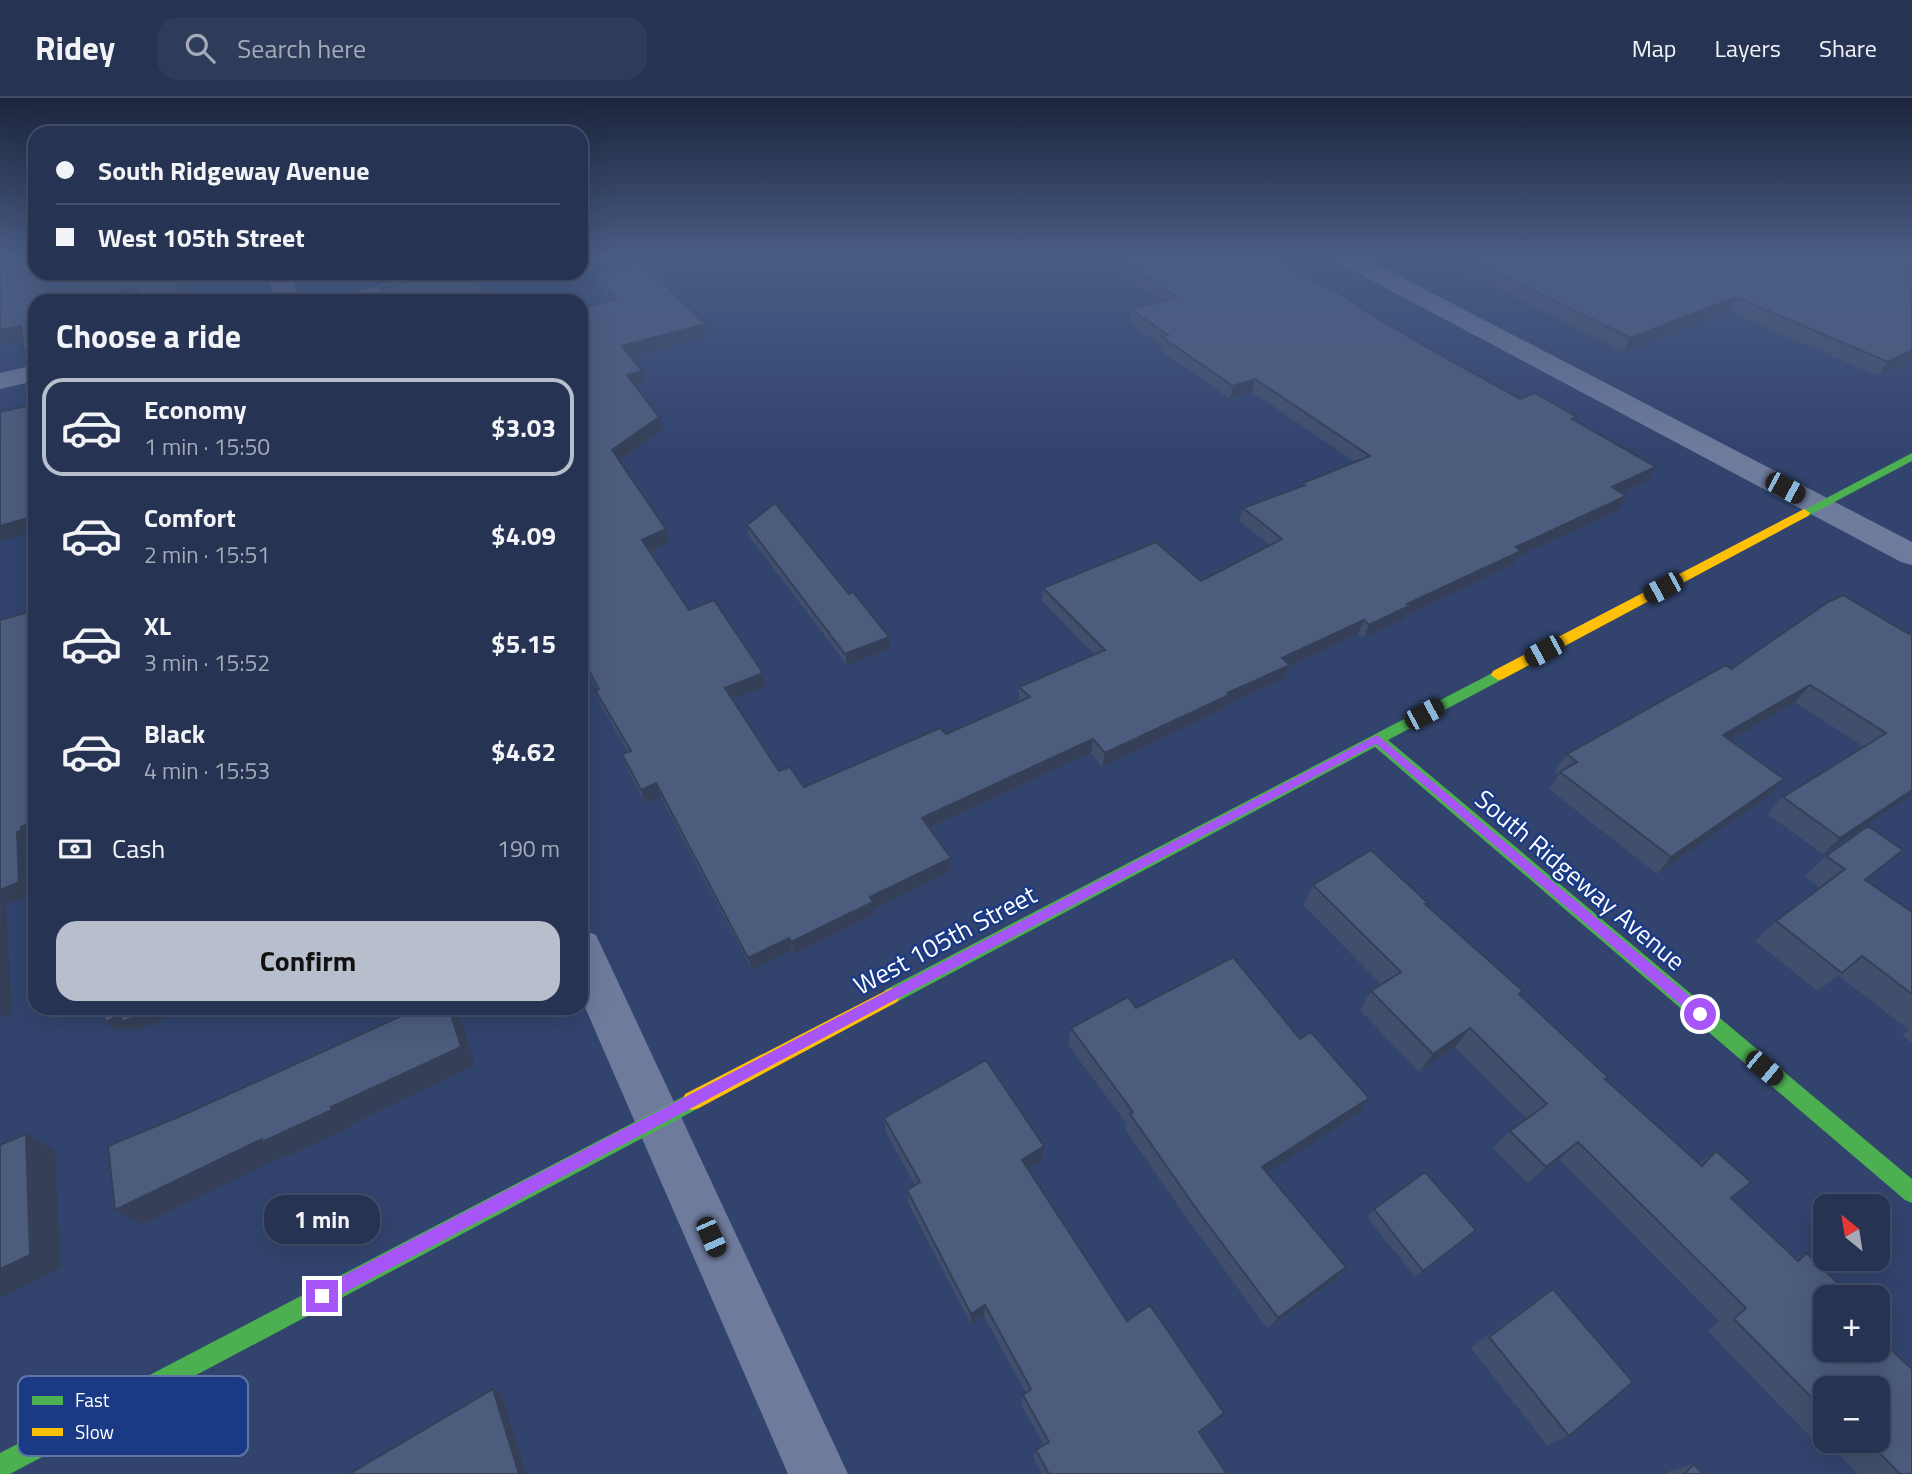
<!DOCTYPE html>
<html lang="en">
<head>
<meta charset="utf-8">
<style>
	body { margin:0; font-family:"Titillium Web",sans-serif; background:#2e3b59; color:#f1f3f6; height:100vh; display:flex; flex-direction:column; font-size:26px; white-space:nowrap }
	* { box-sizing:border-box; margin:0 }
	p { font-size:23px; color:#a4aab8 }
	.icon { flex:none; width:38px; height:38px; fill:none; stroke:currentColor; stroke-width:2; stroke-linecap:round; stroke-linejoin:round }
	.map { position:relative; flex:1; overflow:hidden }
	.panel { position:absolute; left:28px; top:196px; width:560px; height:721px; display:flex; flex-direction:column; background:#263352; border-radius:21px; box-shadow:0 7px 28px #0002,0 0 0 2px #424e69 }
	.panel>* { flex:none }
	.hud { position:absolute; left:28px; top:28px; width:560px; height:154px; border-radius:21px; box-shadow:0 7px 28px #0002,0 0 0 2px #424e69; display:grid; align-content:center; height:154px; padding:0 28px; background:#263352 }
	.needle { width:46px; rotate:330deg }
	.tools { position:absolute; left:1813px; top:1096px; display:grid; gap:14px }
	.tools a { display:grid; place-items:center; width:77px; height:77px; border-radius:14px; background:#263352; box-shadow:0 7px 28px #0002,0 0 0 2px #424e69; font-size:35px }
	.end { position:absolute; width:32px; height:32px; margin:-16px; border:9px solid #a855f7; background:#fff; box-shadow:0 0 0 4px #fff }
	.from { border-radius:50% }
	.bubble { position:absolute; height:49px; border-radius:21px; background:#263352; box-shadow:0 7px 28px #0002,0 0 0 2px #424e69; font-size:23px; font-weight:700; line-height:49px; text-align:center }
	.car { position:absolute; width:21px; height:42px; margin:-21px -10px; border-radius:9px; box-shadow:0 0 5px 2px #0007; background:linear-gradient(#222 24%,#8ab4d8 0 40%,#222 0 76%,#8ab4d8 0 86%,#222 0) }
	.hud b { display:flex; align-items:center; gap:24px; height:66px; font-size:26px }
	.hud b+b { border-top:2px solid #424e69 }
	.hud i { width:18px; height:18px; background:#f1f3f6 }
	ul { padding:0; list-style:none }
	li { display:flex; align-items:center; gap:21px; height:98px; margin:0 14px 10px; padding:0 14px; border:4px solid transparent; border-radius:21px }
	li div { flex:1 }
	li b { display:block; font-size:26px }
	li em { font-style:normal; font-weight:700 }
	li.current { border-color:#b7becc }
	li>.icon { width:63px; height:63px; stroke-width:1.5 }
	h2 { padding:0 28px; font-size:32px; line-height:84px }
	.pay { display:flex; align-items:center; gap:18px; height:77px; padding:0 28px; font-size:26px }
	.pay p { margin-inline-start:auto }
	.button { display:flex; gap:14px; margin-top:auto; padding:14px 28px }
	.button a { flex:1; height:80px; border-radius:21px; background:#b7becc; color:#111; font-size:28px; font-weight:700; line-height:80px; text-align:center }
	header { display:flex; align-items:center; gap:42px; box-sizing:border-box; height:98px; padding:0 35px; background:#263352; border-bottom:2px solid #424e69 }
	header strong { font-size:33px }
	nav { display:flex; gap:38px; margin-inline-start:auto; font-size:24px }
	.search { width:490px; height:63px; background:#2e3b59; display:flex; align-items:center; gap:18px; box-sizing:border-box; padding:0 24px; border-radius:21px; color:#a4aab8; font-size:26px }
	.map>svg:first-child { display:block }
</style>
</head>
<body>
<header>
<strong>Ridey</strong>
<div class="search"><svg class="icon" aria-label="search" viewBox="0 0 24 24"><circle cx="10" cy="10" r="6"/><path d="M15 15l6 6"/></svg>Search here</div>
<nav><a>Map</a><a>Layers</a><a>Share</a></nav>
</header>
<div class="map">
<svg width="1912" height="1376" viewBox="0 0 1912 1376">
	<rect width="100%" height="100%" fill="#32446e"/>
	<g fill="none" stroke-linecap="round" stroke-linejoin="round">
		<path fill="#6e7b9c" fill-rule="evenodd" d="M1332 158H1361L1912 444V467L1901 464 1335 163Z
			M266 175H288L301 203H277Z
			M434 175H475L472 180 374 203H332L336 198Z
			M35 267V283L0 291V275Z
			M581 831 596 837 848 1376H788L581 900Z"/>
		<path fill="#4caf50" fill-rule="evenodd" d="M1912 355V363L1808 418 1804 419 1798 415Z
			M1498 572 1505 577 1503 581 1388 642 1912 1081V1105L1905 1102 1375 649 897 904 891 906 885 904 882 898 885 892Z
			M692 994 699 996 702 1003 699 1010 10 1376H0V1355Z"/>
		<path fill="#ffc107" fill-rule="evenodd" d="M1804 411 1810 415 1808 418 1503 581 1498 582 1491 577 1493 573Z
			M891 890 897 892 900 898 897 904 699 1010 692 1012 685 1010 682 1003 685 996Z"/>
	</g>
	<path fill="#414f6c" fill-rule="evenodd" d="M1094 158H1273L1451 263 1520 301 1577 319 1575 323 1656 369 1649 382 1621 395 1619 412 1517 459 1514 466 1405 518 1404 521 1364 540 1358 536 1289 568 1285 580 1226 607 1225 610 1102 669 1091 655 929 730 951 760V773L874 811 875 816 794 856 792 852 752 872 661 699 645 705 627 670 622 656 628 654 600 606 595 592 597 591 581 563V211L611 203 598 188 595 175 707 238 631 259 645 286 636 289 662 332 619 363 666 431 669 445 650 454 689 512 763 575 766 588 733 601 779 673 804 689 946 636 1020 604 1019 602V589L1095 557 1042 503 1043 490 1201 483 1270 447 1239 423 1243 410 1302 388 1303 385 1355 364 1252 294 1230 301 1160 252 1161 247 1130 225 1131 212 1162 203Z
		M1433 158H1912V262L1878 278 1728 213 1623 254Z
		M747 427 849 496 889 539 890 551 847 567 749 438Z
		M1828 504 1912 697 1823 756 1767 716 1783 699 1864 649 1795 604 1730 642 1784 681 1769 698 1657 776 1549 691 1559 676 1555 673 1567 656 1731 571Z
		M1903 752 1866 783 1912 814V945L1902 937 1909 932 1838 877 1818 893 1755 843 1776 823 1820 790 1805 778 1826 758Z
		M1313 787 1428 805 1426 807 1520 896 1606 981 1699 1065 1716 1053 1731 1100 1796 1160 1806 1155 1912 1376H1858L1825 1343 1816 1345 1708 1233 1719 1223 1559 1061 1528 1085 1493 1050 1510 1033 1527 1021 1455 949 1419 974 1360 912 1371 893 1381 886 1303 807ZM1825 1290 1878 1342H1825Z
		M1136 910 1359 1015 1267 1074 1346 1169 1335 1181 1268 1231 1193 1129 1125 1031 1127 1026 1068 947 1071 930Z
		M884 1020 1044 1048 1042 1062 1028 1071 1127 1223 1224 1315 1215 1323 1200 1336 1227 1376H1042L1033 1359 1036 1352 1044 1347 1021 1306 1023 1297 1026 1295 984 1218 971 1226 908 1105 907 1092 915 1087 886 1035Z
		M1374 1111 1467 1140 1415 1179 1367 1119Z
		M1553 1191 1569 1338 1547 1347 1471 1250 1533 1204Z
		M1694 1366 1703 1376H1666L1667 1374Z"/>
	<path fill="#354058" d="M179 175H183L186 189 181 190 186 203H183L175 179Z
		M374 175H423L378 185Z
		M137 190 144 202 137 203H76Z
		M1736 199 1728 213 1623 254 1630 240Z
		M705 226 707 238 625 261 622 248Z
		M21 228 29 240 0 246V232Z
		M1912 252V262L1878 278 1888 264Z
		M642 273 645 286 630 291 627 277Z
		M1255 281 1252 294 1230 301 1233 288Z
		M659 319 662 332 616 365 612 352Z
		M1656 369 1649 382 1604 403 1612 389Z
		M1626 398 1619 412 1517 459 1514 466 1405 518 1404 521 1364 540 1369 527 1516 449Z
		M35 418V433L0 443V428Z
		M666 431 669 445 646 456 642 442Z
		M1364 522 1358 536 1289 568 1285 580 1226 607 1225 610 1102 669 1105 655 1227 595 1282 560Z
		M889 539 890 551 847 567 845 556Z
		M763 575 766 588 728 603 725 590Z
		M1810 587 1795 604 1709 655 1723 637Z
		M1093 641 1091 655 922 733V720Z
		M1784 681 1769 698 1657 776 1671 759Z
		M656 685 661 699 645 705 641 692Z
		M1912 692V697L1823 756 1840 740Z
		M35 724V740L34 741V745L31 746 33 796 6 806 12 915 0 920V792L17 734 21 729Z
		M1903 752 1880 772 1842 802 1865 782Z
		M951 760V773L874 811 875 816 794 856 791 844 870 799Z
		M789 840 792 852 752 872 748 860Z
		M155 910H191L134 933 128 929 117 933 105 924 121 917Z
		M449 910H454L459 917 475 967 350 1027 351 1029 284 1060 282 1059 142 1127 115 1112 262 1041 331 1009Z
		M1470 930 1455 949 1419 974 1433 956Z
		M1369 1000 1359 1015 1254 1083 1262 1069Z
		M26 1036 55 1052 61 1170 0 1200V1171Z
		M1578 1044 1559 1061 1528 1085 1546 1069Z
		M1044 1048 1042 1062 1020 1076 1022 1062Z
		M1346 1169 1335 1181 1268 1231 1278 1220Z
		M985 1207 984 1218 971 1226V1216Z
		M493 1291 502 1296 526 1376H519Z
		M1224 1315 1215 1323 1191 1342 1199 1334Z"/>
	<path fill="#4c5c7d" stroke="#354058" stroke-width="2" d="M0 158H35V175H179L180 178 175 179 183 203H140L137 190 76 203H35V418L0 428V314L31 307 27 274 29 255 24 253 21 228 0 232Z
		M1114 158H1273L1359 207 1356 208 1451 263 1520 301 1535 295 1577 319 1572 321 1656 369 1612 389 1626 398 1516 449 1521 453 1407 506 1409 508 1369 527 1364 522 1282 560 1290 567 1227 595 1229 597 1105 655 1093 641 922 720 951 760 870 799 873 804 791 844 789 840 748 860 656 685 641 692 622 656 631 653 595 592 599 591 581 558V211L617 201 595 175 643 164 705 226 622 248 642 273 627 277 659 319 612 352 666 431 642 442 689 512 714 502 763 575 725 590 779 673 790 669 804 689 940 630 946 636 1030 599 1019 589 1105 552 1043 490 1156 444 1201 483 1282 441 1243 410 1305 387 1303 385 1370 358 1255 281 1233 288 1162 239 1168 237 1131 212 1177 199Z
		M1465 158H1912V252L1888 264 1736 199 1630 240Z
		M446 175H472L491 203H388L381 190Z
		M775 405 849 496 853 494 889 539 845 556 747 427Z
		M1843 497 1909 536 1912 534V692L1840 740 1783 699 1886 635 1810 587 1723 637 1784 681 1671 759 1560 674 1577 664 1567 656 1726 567 1731 571 1828 504Z
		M35 512V724L21 729V733L17 734 19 784 0 792V522Z
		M1868 728 1903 752 1865 782 1912 814V896L1862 858 1842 875 1776 823 1845 771 1826 758Z
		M1371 752 1428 805 1425 806 1523 893 1519 896 1608 979 1605 981 1702 1068 1716 1053 1751 1084 1731 1100 1798 1163 1806 1155 1853 1199H1825V1251H1878V1240L1912 1271V1376H1900L1867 1342H1878V1290H1825V1313L1734 1221 1746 1210 1578 1044 1546 1069 1510 1033 1547 1006 1470 930 1433 956 1371 893 1401 874 1313 787Z
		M1233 859 1300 941 1311 934 1369 1000 1262 1069 1346 1169 1278 1220 1200 1116 1130 1016 1133 1014 1071 930 1128 899 1136 910Z
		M103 910H155L122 924 121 917 105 924Z
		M419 910H449L461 949 331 1009 332 1012 262 1044V1041L115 1112 108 1048 183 1017Z
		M986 962 1044 1048 1022 1062 1127 1223 1150 1207 1224 1315 1199 1334 1227 1376H1049L1036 1352 1049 1344 1023 1297 1031 1291 985 1207 971 1216 907 1092 920 1084 884 1020Z
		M26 1036 30 1157 0 1171V1047Z
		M1425 1074 1476 1132 1423 1173 1374 1111Z
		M1553 1191 1633 1284 1569 1338 1489 1239Z
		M493 1291 519 1376H349Z
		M1694 1366 1703 1376H1684Z"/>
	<linearGradient id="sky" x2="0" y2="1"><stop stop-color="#1c253c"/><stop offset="0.45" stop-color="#495c84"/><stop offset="1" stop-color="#495c84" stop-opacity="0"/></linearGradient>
	<rect width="1912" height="351" fill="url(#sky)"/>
	<path fill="#a855f7" d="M1377 637 1705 911V920H1696L1376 646 327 1204 322 1206 316 1204 314 1198 316 1192Z"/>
	<g text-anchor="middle" stroke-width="5" stroke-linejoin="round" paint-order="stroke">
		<g font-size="26" fill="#fff" stroke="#1a3a86">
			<text transform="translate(1580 782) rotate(40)" y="9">South Ridgeway Avenue</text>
			<text transform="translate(945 842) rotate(-28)" y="9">West 105th Street</text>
		</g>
	</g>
	<rect x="18" y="1278" width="230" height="80" rx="10" fill="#1a3a86" stroke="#5f75aa" stroke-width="2"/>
	<rect x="32" y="1298" width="31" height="9" fill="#4caf50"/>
	<rect x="32" y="1330" width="31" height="8" fill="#ffc107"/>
	<g font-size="19" fill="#fff">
		<text x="75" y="1309">Fast</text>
		<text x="75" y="1341">Slow</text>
	</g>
</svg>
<div class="tools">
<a><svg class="needle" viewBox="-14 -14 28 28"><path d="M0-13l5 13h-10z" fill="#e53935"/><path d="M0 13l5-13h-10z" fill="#a4aab8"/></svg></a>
<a>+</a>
<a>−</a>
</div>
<i class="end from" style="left:1700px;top:916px"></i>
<i class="end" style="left:322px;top:1198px"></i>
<div class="bubble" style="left:264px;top:1097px;width:116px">1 min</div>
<i class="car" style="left:1785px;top:390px;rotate:118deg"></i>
<i class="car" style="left:1663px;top:490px;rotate:242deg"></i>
<i class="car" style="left:1544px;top:553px;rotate:242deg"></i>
<i class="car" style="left:1424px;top:616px;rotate:62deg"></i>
<i class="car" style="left:1764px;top:970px;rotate:130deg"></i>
<i class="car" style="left:711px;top:1139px;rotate:156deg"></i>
<div class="hud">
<b><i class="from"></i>South Ridgeway Avenue</b>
<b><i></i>West 105th Street</b>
</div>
<section class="panel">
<h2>Choose a ride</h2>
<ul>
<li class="current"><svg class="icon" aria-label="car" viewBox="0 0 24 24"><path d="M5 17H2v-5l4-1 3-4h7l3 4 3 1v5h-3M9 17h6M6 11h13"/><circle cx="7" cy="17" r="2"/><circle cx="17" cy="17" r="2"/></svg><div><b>Economy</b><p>1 min · 15:50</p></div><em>$3.03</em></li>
<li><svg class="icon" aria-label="car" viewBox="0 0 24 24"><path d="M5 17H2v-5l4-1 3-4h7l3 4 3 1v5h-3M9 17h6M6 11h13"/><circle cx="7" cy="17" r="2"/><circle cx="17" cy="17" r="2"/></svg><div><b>Comfort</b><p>2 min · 15:51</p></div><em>$4.09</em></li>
<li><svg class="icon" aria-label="car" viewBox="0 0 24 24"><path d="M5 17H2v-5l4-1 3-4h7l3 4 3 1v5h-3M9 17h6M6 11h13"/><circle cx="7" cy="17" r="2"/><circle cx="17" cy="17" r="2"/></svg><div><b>XL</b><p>3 min · 15:52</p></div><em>$5.15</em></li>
<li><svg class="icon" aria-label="car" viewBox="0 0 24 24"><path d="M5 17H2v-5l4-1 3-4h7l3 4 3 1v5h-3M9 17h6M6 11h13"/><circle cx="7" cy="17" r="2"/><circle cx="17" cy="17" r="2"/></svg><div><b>Black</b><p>4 min · 15:53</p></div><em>$4.62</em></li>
</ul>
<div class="pay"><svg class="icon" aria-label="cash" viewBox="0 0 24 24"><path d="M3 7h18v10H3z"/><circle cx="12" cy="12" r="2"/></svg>Cash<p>190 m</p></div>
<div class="button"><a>Confirm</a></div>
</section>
</div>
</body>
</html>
